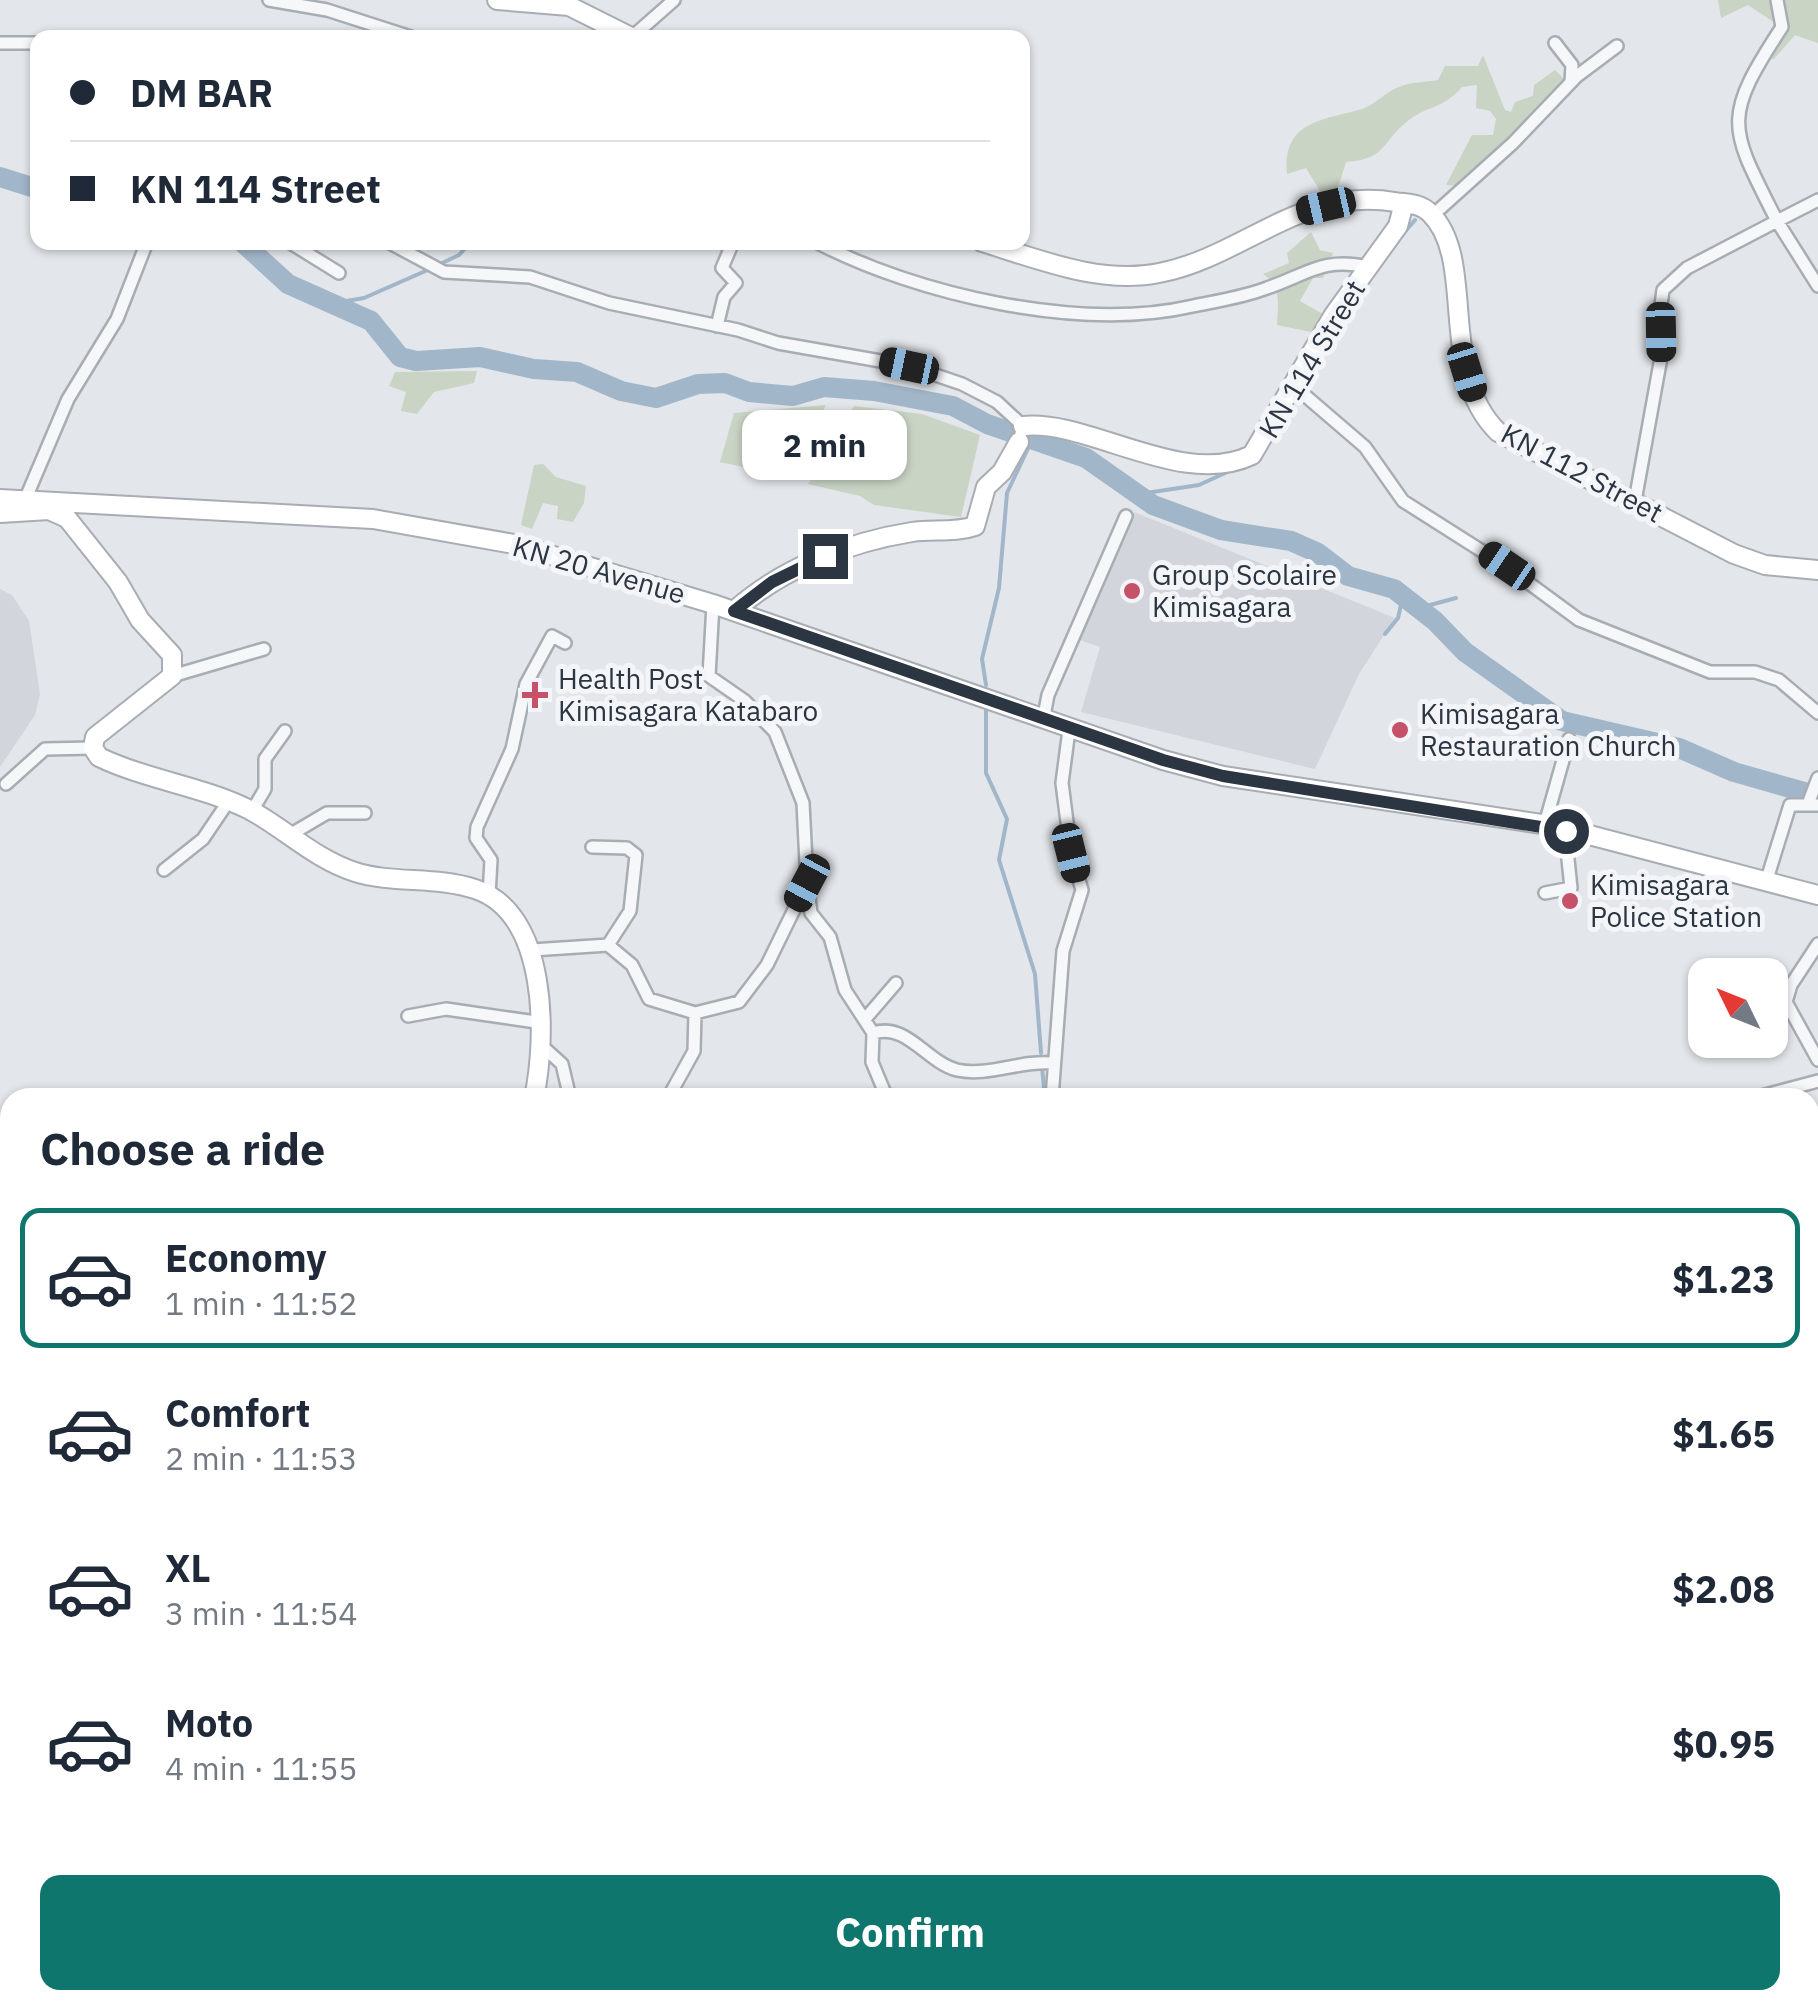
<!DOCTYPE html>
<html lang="en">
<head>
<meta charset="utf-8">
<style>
	body { margin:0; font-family:"IBM Plex Sans",sans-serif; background:#f6f6f7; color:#1f2937; height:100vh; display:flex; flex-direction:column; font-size:38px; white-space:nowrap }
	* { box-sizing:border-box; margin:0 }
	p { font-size:32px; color:#747a83 }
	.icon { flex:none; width:55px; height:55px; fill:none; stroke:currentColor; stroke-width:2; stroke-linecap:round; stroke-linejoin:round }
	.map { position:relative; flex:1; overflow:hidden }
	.panel { position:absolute; left:0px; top:1088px; width:1820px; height:922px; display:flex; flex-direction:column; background:#fff; border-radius:30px 30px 0 0; box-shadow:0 2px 8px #0004 }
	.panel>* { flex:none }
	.banner { position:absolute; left:30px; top:30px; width:1000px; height:220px; border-radius:20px; box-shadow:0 2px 8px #0004; display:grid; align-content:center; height:220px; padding:0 40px; background:#fff }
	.needle { width:65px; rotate:313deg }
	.fabs { position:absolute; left:1688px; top:958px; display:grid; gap:20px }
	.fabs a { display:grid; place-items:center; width:100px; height:100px; border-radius:20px; background:#fff; box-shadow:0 2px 8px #0004; font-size:50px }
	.end { position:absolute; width:45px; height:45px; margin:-22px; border:12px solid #2c3542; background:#fff; box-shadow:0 0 0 5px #fff }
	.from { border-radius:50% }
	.bubble { position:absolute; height:70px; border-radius:20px; background:#fff; box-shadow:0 2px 8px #0004; font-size:32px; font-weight:800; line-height:70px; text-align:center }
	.car { position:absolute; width:30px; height:60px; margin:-30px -15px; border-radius:12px; box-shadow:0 0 8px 2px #0007; background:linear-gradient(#222 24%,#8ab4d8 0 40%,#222 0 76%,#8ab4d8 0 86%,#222 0) }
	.banner b { display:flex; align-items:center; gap:35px; height:95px; font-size:38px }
	.banner b+b { border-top:2px solid #e0e1e3 }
	.banner i { width:25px; height:25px; background:#1f2937 }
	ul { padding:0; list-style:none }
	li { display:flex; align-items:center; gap:30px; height:140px; margin:0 20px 15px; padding:0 20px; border:5px solid transparent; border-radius:20px }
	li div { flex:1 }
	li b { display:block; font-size:38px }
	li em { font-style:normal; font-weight:800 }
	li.active { border-color:#0f766e }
	li>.icon { width:90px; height:90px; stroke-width:1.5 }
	h2 { padding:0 40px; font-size:45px; line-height:120px }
	.button { display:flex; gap:20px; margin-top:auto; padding:20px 40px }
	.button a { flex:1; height:115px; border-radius:20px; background:#0f766e; color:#fff; font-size:40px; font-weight:800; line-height:115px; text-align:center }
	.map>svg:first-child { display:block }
</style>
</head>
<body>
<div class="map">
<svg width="1818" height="2009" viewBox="0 0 1818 2009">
	<rect width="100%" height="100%" fill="#e3e6ea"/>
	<path fill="#d2d6dc" d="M1134 512 1395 618 1359 674 1315 769 1081 712 1100 647 1077 639Z
		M0 589 12 595 29 621 40 694 35 715 0 767Z"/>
	<path fill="#c9d4c5" d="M1718 0H1818V43L1795 35 1773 60 1769 53 1781 27 1748 5 1721 18Z
		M1483 55 1505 110 1511 112 1515 102 1533 96 1534 85 1555 70 1565 80 1502 148 1459 186 1446 185 1472 135H1493L1496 119 1490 111 1476 108 1477 85 1462 87C1440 111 1430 104 1409 120 1381 141 1388 159 1346 162L1336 194 1326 201 1306 168 1287 174C1282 122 1322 120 1359 110 1373 107 1385 92 1399 87 1411 82 1426 82 1438 80L1445 66H1478Z
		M1311 232 1320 250 1333 253 1323 278H1313L1300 301 1328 317 1316 333 1277 325C1278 303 1282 287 1263 274L1289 263 1287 253Z
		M477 371 474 383 434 392 417 414 401 411 406 392 389 386 395 372Z
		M826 405 789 477 720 462 734 413Z
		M854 406 922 414 980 435 961 517 874 505 860 496 808 484Z
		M543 464 556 477 586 486 584 503 573 522 557 519 558 506 543 503 532 529 521 525 534 465Z
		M0 1255 10 1256V1462L6 1467 10 1472V1544L0 1539Z
		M10 1586V1798L0 1790V1589Z"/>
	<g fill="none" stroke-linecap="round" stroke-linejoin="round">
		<path stroke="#a1b6c8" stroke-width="4" d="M1402 235 1415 220
			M438 265 459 255 471 242
			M335 303 364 298 430 269
			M1323 351 1361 291
			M1261 452 1293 402
			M1133 495 1199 485 1236 468
			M1419 608 1456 598
			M1385 634 1398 618 1403 596
			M986 685 982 659 999 588 1007 493 1032 440
			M986 705V773L1007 819 999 860 1035 974 1041 1053
			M1042 1067 1045 1098
			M1810 1742 1818 1731
			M1131 2009V2000
			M1628 2009 1633 2000"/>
		<path stroke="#a1b6c8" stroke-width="20" d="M0 177 38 189
			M242 242 288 284 371 321 400 357 416 361 480 357 534 369 577 372 621 391 656 398 698 384 725 383 749 392 793 396 824 387 874 391 953 406 987 424 1086 458 1153 505 1221 530 1291 541 1318 553 1348 576 1394 589 1435 621 1465 652 1562 721 1679 748 1734 772 1818 796"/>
		<g stroke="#a8adb4" stroke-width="16">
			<path id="street" d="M269 0 327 10 414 38
				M1777 0 1782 27C1721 120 1729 126 1777 221L1818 200
				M632 37 674 0
				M0 43H38
				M1555 43 1572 65 1571 82
				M1433 215 1513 143 1577 76 1617 46
				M289 242 339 273
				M388 242 444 272 530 277 609 303 738 330 778 343 909 366 962 384 997 402 1023 426 1021 433
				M816 242C918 295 1080 332 1193 306 1217 301 1244 297 1267 288 1308 274 1323 257 1368 267
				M717 326 724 297 736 283 722 268 733 242
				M1294 386 1365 447 1403 501 1507 567 1579 620 1710 672H1755L1779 680 1818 713
				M25 500 68 399 117 319 147 242
				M1635 501 1662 352 1659 319 1663 290 1687 268 1777 221 1818 286
				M172 676 264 649
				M1043 721 1048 695 1126 516
				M6 784 45 749 93 748
				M1808 804 1818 778
				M252 811 265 789V759L285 731
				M1545 824 1569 739
				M288 836 327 813H365
				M592 847 627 848 636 855 630 911 608 945
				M164 870 203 839 228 802
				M1767 879 1790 805H1818
				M807 883 811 913 830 937 845 990 873 1033 872 1062 887 1098
				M1545 893 1571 888 1565 831
				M489 895 491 860 476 838 477 827 512 749 526 684 552 636 565 643
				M1818 944 1791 985 1786 1002 1818 1060
				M532 950 608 945 632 965 649 999 695 1013 739 1002 767 965 807 883 803 803 775 732 745 701 709 676 713 604
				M408 1016 446 1009 543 1023
				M865 1019 896 983
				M873 1033C907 1022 926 1062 957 1070 988 1077 1021 1060 1052 1063
				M542 1046 562 1064 570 1098
				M668 1098 694 1051 695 1013
				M1052 1098 1063 951 1082 890 1071 853 1062 783 1069 730
				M1614 1098H1634
				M1754 1098 1818 1081
				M0 1718 10 1716
				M1810 1762 1818 1752
				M257 2000 264 2009
				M582 2000 599 2009
				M1071 2000 1072 2009
				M1460 2000 1461 2009
				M222 2009 230 2000
				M1139 2009 1142 2000
				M1314 2009 1321 2000
				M1408 2009 1411 2000
				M1643 2009 1647 2000"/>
		</g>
		<g stroke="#a8adb4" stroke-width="22">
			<path id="secondary" d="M497 0 569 6 633 38
				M982 242C1038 259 1100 285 1159 273 1243 257 1301 186 1395 202 1408 204 1420 203 1430 213 1478 260 1436 371 1498 432L1734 554 1765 565 1818 570
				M1023 426C1089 419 1182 489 1252 455L1333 316 1398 226 1404 203
				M0 499 373 519 514 544 713 604 1163 760 1223 776 1555 826 1818 895
				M0 513 49 510 67 518 118 582 140 620 172 655V676L95 737 93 748 99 757C147 780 202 786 250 810 285 829 315 859 355 872 393 884 436 876 475 889 548 913 547 1036 534 1098
				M734 611C782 568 849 542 912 532 933 529 955 533 975 526L986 487 1002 472 1019 442
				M0 1585 10 1582
				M1810 1585 1818 1568
				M0 1794 10 1802
				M1580 2009 1584 2000"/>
		</g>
		<use href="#street" stroke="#f6f7f9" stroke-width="11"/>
		<use href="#secondary" stroke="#fff" stroke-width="18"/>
	</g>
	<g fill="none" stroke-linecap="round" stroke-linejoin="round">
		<path stroke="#2c3542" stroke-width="12" d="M825 556 772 582 734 611 1163 760 1223 776 1566 831"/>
	</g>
	<g fill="#c65269" stroke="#f3f5f8" stroke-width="4">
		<circle cx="1132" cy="591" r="10"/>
		<path d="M530 680h10v10h10v10h-10v10h-10v-10h-10v-10h10z"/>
		<circle cx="1400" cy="730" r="10"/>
		<circle cx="1570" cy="901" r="10"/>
	</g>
	<g text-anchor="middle" stroke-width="10" stroke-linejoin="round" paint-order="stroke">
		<g font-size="28" fill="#2c3542" stroke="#f3f5f8">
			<text transform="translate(1312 359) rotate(-59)" y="10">KN 114 Street</text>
			<text transform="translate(1582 473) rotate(28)" y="10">KN 112 Street</text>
			<text transform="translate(599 570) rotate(16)" y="10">KN 20 Avenue</text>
		</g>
		<g font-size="28" fill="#2c3542" stroke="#f3f5f8" text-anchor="start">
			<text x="1152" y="585">Group Scolaire<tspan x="1152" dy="32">Kimisagara</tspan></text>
			<text x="558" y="689">Health Post<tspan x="558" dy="32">Kimisagara Katabaro</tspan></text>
			<text x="1420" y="724">Kimisagara<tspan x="1420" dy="32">Restauration Church</tspan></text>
			<text x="1590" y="895">Kimisagara<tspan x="1590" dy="32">Police Station</tspan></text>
		</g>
	</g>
</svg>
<div class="fabs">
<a><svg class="needle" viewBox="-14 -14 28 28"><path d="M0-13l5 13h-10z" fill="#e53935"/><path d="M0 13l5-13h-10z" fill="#747a83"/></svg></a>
</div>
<i class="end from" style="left:1566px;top:831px"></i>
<i class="end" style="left:825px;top:556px"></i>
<div class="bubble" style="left:742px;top:410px;width:165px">2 min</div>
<i class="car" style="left:1326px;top:206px;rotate:257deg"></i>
<i class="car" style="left:1661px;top:332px;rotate:179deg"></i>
<i class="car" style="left:909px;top:366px;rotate:282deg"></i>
<i class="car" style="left:1467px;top:372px;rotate:163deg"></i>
<i class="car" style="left:1507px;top:566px;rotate:304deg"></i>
<i class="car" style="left:1071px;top:853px;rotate:166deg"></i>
<i class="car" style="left:807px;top:883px;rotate:208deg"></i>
<div class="banner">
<b><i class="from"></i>DM BAR</b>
<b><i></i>KN 114 Street</b>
</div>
<section class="panel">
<h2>Choose a ride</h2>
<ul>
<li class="active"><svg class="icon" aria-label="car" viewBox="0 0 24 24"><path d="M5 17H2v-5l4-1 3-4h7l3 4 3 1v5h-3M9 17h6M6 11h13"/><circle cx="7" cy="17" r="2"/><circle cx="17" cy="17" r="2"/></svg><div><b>Economy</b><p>1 min · 11:52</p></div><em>$1.23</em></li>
<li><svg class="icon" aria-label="car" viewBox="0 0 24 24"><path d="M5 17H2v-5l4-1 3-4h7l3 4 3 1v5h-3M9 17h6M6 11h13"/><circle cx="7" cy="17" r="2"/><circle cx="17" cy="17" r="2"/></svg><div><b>Comfort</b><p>2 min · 11:53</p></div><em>$1.65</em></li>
<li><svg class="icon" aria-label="car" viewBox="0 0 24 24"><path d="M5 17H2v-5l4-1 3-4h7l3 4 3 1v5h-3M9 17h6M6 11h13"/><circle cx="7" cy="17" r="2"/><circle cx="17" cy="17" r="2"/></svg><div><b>XL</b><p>3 min · 11:54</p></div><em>$2.08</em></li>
<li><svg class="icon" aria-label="car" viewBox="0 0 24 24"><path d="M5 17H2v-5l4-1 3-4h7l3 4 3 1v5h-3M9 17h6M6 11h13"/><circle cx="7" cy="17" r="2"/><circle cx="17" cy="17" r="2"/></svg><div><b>Moto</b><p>4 min · 11:55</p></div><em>$0.95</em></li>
</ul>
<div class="button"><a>Confirm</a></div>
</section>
</div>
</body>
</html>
